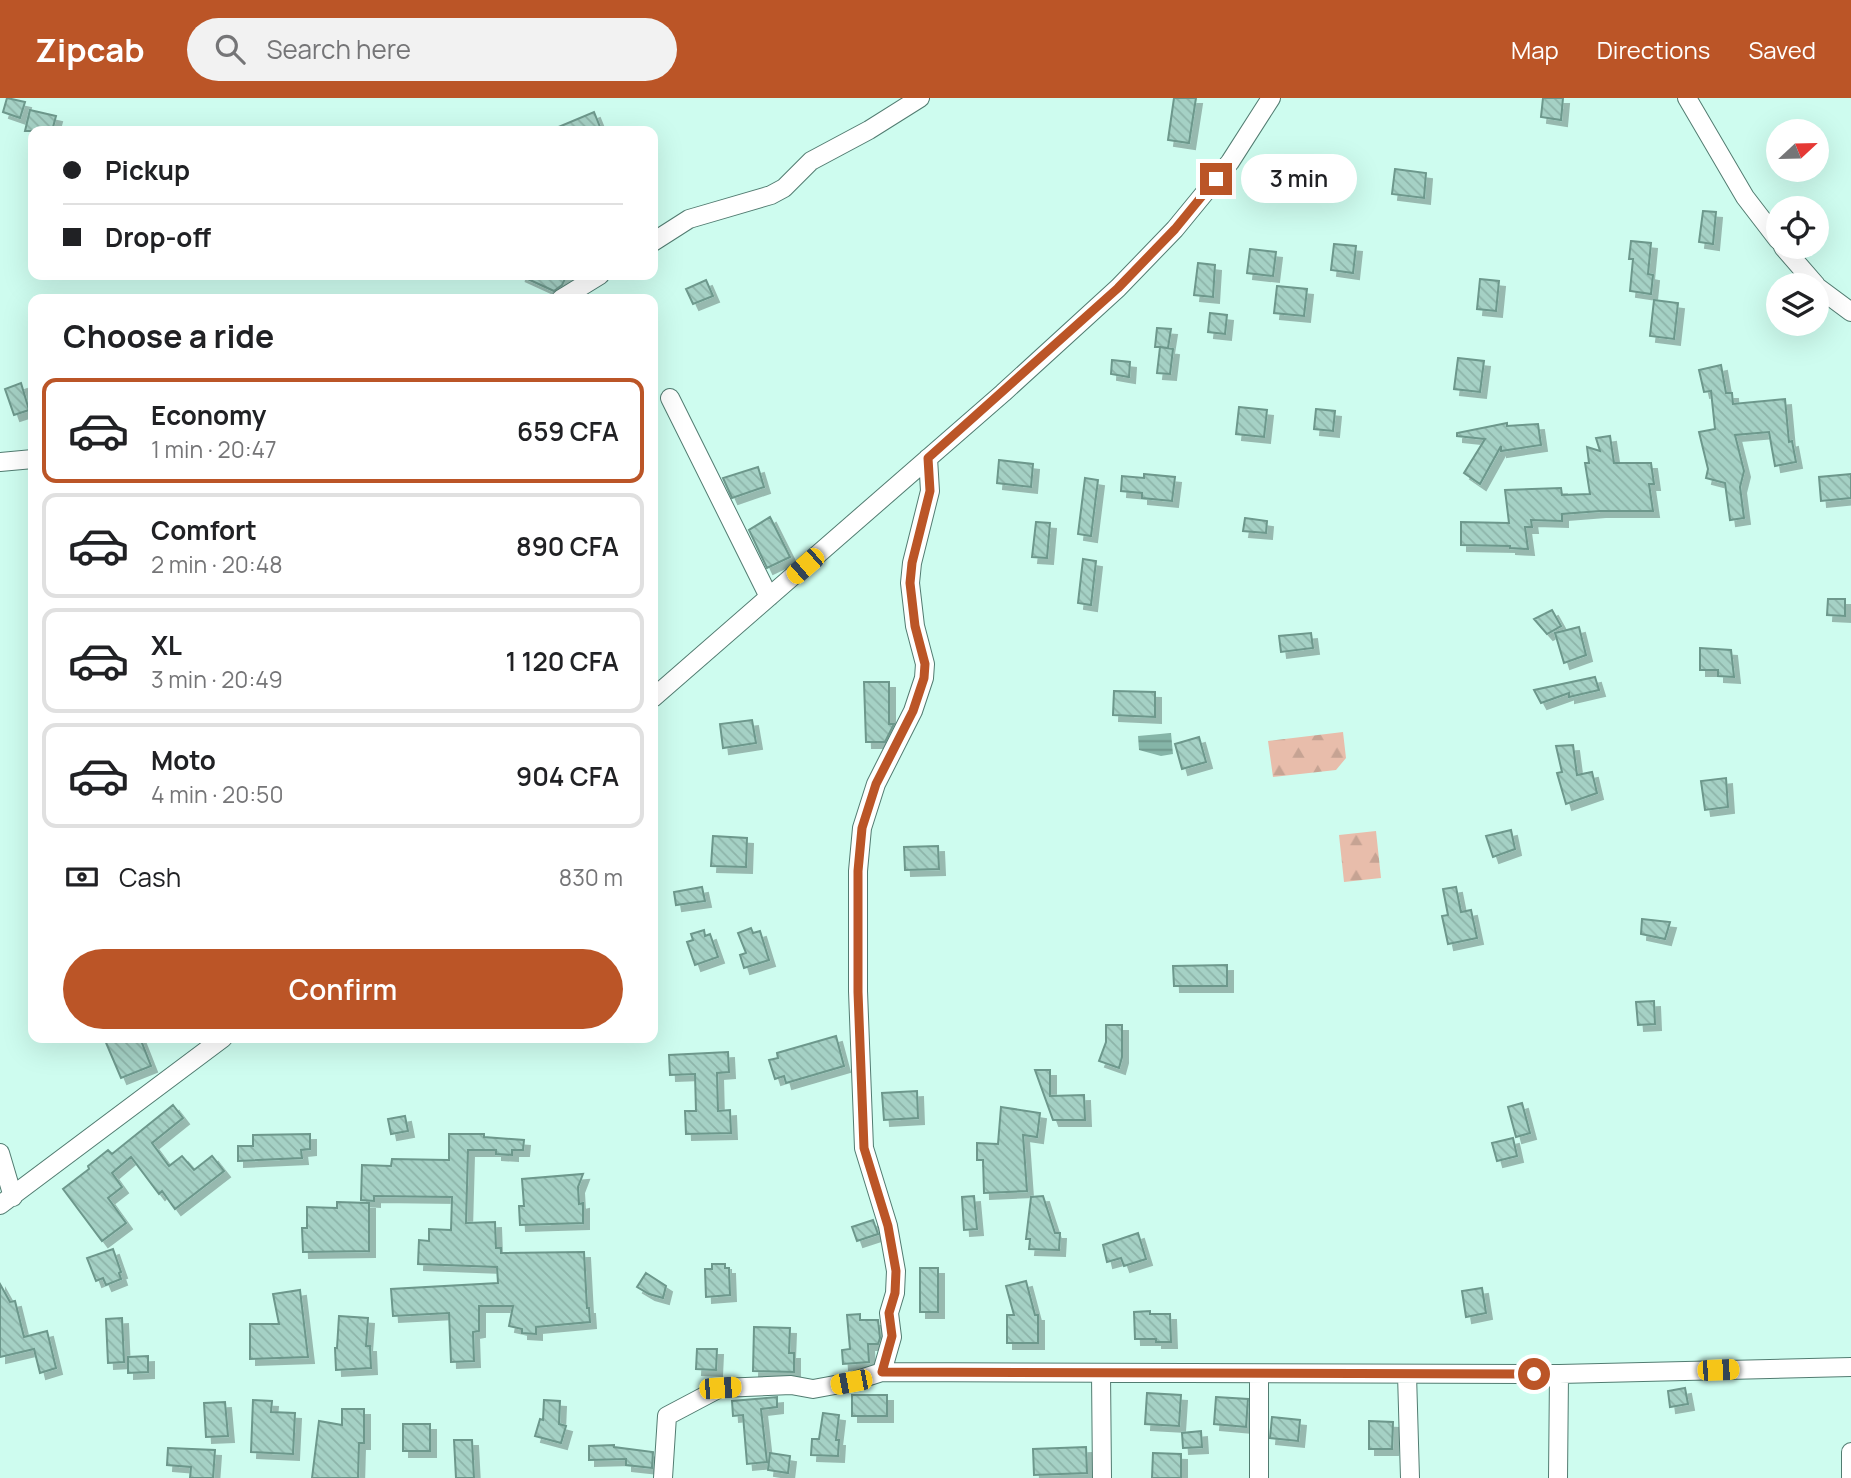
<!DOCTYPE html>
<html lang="en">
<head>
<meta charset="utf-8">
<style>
	body { margin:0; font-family:Manrope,sans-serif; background:#f2f2f2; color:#202124; height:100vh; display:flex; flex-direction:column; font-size:26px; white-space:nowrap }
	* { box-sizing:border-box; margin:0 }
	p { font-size:23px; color:#757577 }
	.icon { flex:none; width:38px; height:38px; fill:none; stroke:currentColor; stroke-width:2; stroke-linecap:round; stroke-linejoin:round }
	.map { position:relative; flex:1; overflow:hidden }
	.details { position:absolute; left:28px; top:196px; width:630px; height:749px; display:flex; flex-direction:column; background:#fff; border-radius:14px; box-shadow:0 7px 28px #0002 }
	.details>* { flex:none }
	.banner { position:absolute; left:28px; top:28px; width:630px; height:154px; border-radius:14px; box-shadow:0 7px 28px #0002; display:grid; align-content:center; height:154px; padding:0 35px; background:#fff }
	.needle { width:46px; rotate:68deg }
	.fabs { position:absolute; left:1766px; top:21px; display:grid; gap:14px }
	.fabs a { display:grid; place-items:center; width:63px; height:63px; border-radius:50%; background:#fff; box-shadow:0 7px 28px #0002; font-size:35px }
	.end { position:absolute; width:32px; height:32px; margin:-16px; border:9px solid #bb5527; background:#fff; box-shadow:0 0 0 4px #fff }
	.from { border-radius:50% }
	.bubble { position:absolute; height:49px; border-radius:24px; background:#fff; box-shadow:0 7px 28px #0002; font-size:23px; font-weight:600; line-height:49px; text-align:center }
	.car { position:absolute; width:21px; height:42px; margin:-21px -10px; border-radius:9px; box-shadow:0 0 5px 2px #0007; background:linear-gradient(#f5c518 24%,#345 0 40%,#f5c518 0 76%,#345 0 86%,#f5c518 0) }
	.banner b { display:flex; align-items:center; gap:24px; height:66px; font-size:26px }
	.banner b+b { border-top:2px solid #e0e0e0 }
	.banner i { width:18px; height:18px; background:#202124 }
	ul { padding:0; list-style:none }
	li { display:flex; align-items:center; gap:21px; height:105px; margin:0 14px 10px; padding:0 21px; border:4px solid #e0e0e0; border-radius:14px }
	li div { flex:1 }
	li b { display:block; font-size:26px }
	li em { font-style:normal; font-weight:600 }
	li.active { border-color:#bb5527 }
	li>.icon { width:63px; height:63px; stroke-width:1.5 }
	h2 { padding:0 35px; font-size:32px; line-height:84px }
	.pay { display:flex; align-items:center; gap:18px; height:77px; padding:0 35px; font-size:26px }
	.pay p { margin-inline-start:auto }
	.primary-button { display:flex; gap:14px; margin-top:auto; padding:14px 35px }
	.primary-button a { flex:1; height:80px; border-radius:42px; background:#bb5527; color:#fff; font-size:28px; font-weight:600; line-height:80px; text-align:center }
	header { display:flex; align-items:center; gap:42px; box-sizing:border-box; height:98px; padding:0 35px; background:#bb5527; color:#fff }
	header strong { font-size:33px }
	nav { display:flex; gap:38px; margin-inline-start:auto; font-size:24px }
	.search { width:490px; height:63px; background:#f2f2f2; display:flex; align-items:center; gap:18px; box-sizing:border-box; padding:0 24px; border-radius:38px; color:#757577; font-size:26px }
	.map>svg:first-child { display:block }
</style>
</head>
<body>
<header>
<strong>Zipcab</strong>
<div class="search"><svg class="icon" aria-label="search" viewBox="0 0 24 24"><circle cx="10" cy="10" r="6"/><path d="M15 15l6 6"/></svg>Search here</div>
<nav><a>Map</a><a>Directions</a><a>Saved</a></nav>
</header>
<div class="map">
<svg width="1851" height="1380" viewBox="0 0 1851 1380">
	<defs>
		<pattern id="forest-firs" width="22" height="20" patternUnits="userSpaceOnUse" patternTransform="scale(1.75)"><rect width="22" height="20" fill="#e8bdab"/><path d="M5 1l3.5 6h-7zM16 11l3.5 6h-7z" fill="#c6a393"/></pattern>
		<pattern id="water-rules" width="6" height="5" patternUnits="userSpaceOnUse" patternTransform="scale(1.75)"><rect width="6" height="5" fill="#85b5a8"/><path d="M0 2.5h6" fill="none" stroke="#6c9489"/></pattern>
		<pattern id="building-back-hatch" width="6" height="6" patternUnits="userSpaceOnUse" patternTransform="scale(1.75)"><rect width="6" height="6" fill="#a5d1c5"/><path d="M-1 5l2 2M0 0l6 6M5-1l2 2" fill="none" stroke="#8db4a9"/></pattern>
		<filter id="shadow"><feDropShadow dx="6" dy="6" stdDeviation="0" flood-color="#0004"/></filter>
	</defs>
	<rect width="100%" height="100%" fill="#cefcef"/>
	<path fill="url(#forest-firs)" d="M1343 634 1346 660 1336 672 1273 679 1268 643Z
		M1376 733 1381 780 1344 784 1339 737Z"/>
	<path fill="url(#water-rules)" d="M1171 635 1173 656 1161 658 1139 652 1138 638Z"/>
	<path fill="url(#building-back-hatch)" stroke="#6d988c" stroke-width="2" filter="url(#shadow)" d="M7 0 25 4 20 20 3 14Z
		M1174 0H1196L1189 45 1168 42Z
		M1543 0H1563L1561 22 1541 19Z
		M30 12 56 18 52 33H25Z
		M594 14 600 29 591 33H549Z
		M1395 71 1426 75 1424 100 1392 96Z
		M1703 113 1716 114 1713 146 1699 144Z
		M1631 143 1651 145 1648 176 1653 177 1651 196 1630 193 1633 161H1629Z
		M1334 146 1356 148 1353 175 1331 172Z
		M1250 151 1276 154 1273 178 1247 175Z
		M1198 165 1215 167 1213 199 1194 197Z
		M519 177H567L562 187 554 193Z
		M1480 181 1499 183 1496 213 1477 211Z
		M706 182 713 198 693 206 686 191Z
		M1277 188 1307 191 1304 218 1274 215Z
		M1654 202 1678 205 1674 241 1650 238Z
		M1210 215 1227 217 1225 236 1208 234Z
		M1157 230 1171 231 1168 250 1160 249 1173 251 1170 276 1157 275 1160 249H1155Z
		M1458 260 1484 263 1480 294 1454 291Z
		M1112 262 1130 264 1129 279 1111 276Z
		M1721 267 1726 295H1732L1733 306 1785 301 1789 344 1792 343 1796 364 1775 368 1769 334 1735 337 1744 373 1740 389 1744 420 1730 422 1725 385 1706 380 1708 371 1699 334 1715 331 1711 293 1704 294 1699 272Z
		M21 285 29 312 14 317 5 291Z
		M1239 309 1267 312 1264 339 1236 336Z
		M1316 311 1335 313 1333 333 1314 331Z
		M1507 325V328L1538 326 1541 347 1501 353V348L1480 386 1464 375 1485 341 1457 338V335Z
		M1610 338 1614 365H1651L1654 386H1649L1653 413H1600L1562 416V423L1531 422 1532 429H1525L1528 451 1510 450V448L1461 447V424L1509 425 1505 392 1561 390 1562 397 1590 396 1585 365H1589L1587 349 1600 353 1596 340Z
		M999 362 1033 366 1031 389 997 385Z
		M758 369 764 389 732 400 723 380Z
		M1144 376 1175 379 1172 403 1142 400V395L1121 393 1122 378 1144 380Z
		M1851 376V400L1821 403 1819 379Z
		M1085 380 1098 382 1091 438 1078 436Z
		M770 419 790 459 767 470 749 432Z
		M1245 420 1267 423 1266 435 1243 433Z
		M1036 424 1050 425 1047 460 1032 459Z
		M1083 461 1096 463 1091 507 1078 505Z
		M1828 501H1845V518L1827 517Z
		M1552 512 1561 528 1547 536 1534 521Z
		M1579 529 1586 557 1564 565 1555 535Z
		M1311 535 1313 550 1281 554 1279 538Z
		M1700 550 1731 552 1734 579 1718 578V572H1700Z
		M1595 579 1599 592 1569 599V595L1541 605 1534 592Z
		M864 584H889V626H894L885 644H866Z
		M1114 593 1155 594V619L1113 617Z
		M752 622 756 645 723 650 720 626Z
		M1199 639 1206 664 1182 671 1175 646Z
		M1573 647 1577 677 1592 674 1597 695 1566 706 1557 675 1562 674 1556 648Z
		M1726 680 1728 709 1705 712 1701 683Z
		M1511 732 1515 751 1493 759 1486 738Z
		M713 738 747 740 746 769 711 768Z
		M938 748 939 771 905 772 904 749Z
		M702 789 705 803 676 807 674 794Z
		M1456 789 1461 814 1471 812 1477 840 1448 846 1442 818 1448 817 1443 791Z
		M1642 821 1670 824 1665 841 1641 836Z
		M751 830 753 835 760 833 769 862 744 870 740 857 746 855 738 835Z
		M704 832 705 838 710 836 718 859 695 867 687 844 693 842 691 836Z
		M1227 867V888H1174L1173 868Z
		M1654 903 1655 926 1638 927 1636 904Z
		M1106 927H1122V959L1119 970 1099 963 1106 944Z
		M836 938 844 968 786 985 784 978 775 981 769 962 778 960 777 955Z
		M104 940H140L151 968 121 980Z
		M728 954 729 974 717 975 718 1013 730 1012 731 1035 686 1036 685 1013H696L695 976 670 977 669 957Z
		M1035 972H1050V998L1084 997 1085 1022H1053Z
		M917 993 918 1020 884 1022 882 995Z
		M1522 1005 1530 1035 1516 1039 1508 1009Z
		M173 1007 183 1020 152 1045 169 1068 182 1058 194 1072 212 1058 224 1073 175 1111 162 1093 159 1096 131 1059 112 1075 122 1089 108 1100 126 1125 102 1143 63 1091 89 1071 88 1068 108 1052 112 1056Z
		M1001 1009 1040 1015 1037 1039 1023 1037 1027 1093 984 1095 983 1062H977V1045L998 1046Z
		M405 1018 408 1033 391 1036 388 1021Z
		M310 1036V1051L301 1052 302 1060 238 1063V1048H253V1037Z
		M449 1036H484V1039L524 1042 523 1052H512V1057L496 1056V1052H468L466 1125 495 1124 496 1150H501V1155L584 1154 587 1210H589L590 1224 536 1229V1236L522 1235V1231L509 1228 513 1208H479V1233L473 1234 474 1263 451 1264 449 1215 393 1218 391 1191 498 1185 497 1169 418 1166 419 1142 429 1143V1131L451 1132 452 1099 374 1098V1103L361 1102 362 1067 391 1068 392 1061 449 1062Z
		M1513 1040 1517 1058 1497 1063 1492 1045Z
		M583 1076 578 1089 579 1106 583 1105V1125L520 1127 519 1108H524L522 1081Z
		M974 1098 977 1131 964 1132 962 1099Z
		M1043 1098 1055 1135H1060L1059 1152 1029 1151 1030 1141H1026L1031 1099Z
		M337 1104 369 1105V1153L303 1154 302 1130H307V1109L337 1110Z
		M873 1122 878 1136 857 1143 852 1129Z
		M1138 1135 1146 1161 1124 1168 1121 1160 1107 1164 1103 1147Z
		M113 1151 121 1174 119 1175 121 1181 106 1187 103 1180 96 1183 87 1160Z
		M712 1166H725V1170H729L730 1197 706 1199 705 1171H712Z
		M920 1170H938V1214H920Z
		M646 1175 666 1188 663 1200 649 1196 637 1189Z
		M1026 1183 1035 1217H1038V1245H1007V1217H1014L1006 1188Z
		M0 1186 10 1204 15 1203 24 1239 47 1233 56 1270 40 1275 34 1251 0 1259Z
		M1482 1190 1486 1215 1466 1219 1462 1193Z
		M300 1192 308 1259 250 1261V1226H279L273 1196Z
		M1150 1213V1216H1170L1171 1244H1156V1241H1135L1134 1214Z
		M860 1216V1222H878L880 1240 878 1246H868L869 1264 843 1266 842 1252 850 1251 847 1217Z
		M339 1218 368 1220 366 1248H370L371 1270 336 1272 335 1250H337Z
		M122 1220 124 1264 108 1265 106 1221Z
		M754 1229 790 1230 789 1255H794V1274L753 1273Z
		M697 1251H717L716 1272 696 1271Z
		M148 1258V1274L128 1275V1259Z
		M1685 1290 1688 1306 1670 1309 1668 1293Z
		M1147 1295 1181 1297 1179 1328 1145 1326Z
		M852 1297H887V1318H852Z
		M777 1299V1309L761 1311 767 1364 747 1366 743 1317 733 1318 732 1303Z
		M1216 1299 1248 1301 1246 1329 1214 1326Z
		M253 1302 272 1303 271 1314 295 1315 293 1356 251 1354Z
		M544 1302 560 1303 559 1326 566 1328 561 1345 535 1338 540 1321 543 1322Z
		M225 1304 228 1338 206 1339 204 1305Z
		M342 1311H364V1345H359L358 1380H312L319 1323 342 1327Z
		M823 1315 839 1317 836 1342H839L838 1358 811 1357 812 1341H819Z
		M1272 1319 1300 1322 1298 1343 1270 1340Z
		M1369 1323 1393 1324 1392 1351H1369Z
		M403 1326H430V1353H403Z
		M1201 1333 1202 1349 1183 1350 1182 1335Z
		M454 1342H472L474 1380H456Z
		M614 1347V1349L653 1354 652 1370 626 1367V1361L589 1362V1348Z
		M1086 1349 1087 1375 1034 1377 1033 1351Z
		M168 1350 215 1352 213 1380H190L191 1369 167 1367Z
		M770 1355 790 1358 788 1375 768 1372Z
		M1153 1355 1181 1356V1380H1152Z"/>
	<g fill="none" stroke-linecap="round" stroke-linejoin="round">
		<g stroke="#527c71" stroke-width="20">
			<path id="minor" d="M1687 0 1745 99 1778 142
				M653 144 689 121 771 97 784 90 811 63 869 32 920 0
				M1783 149 1816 187
				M1816 188 1851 214
				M561 201 600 177
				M670 300 769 499
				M0 364 33 361
				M653 600 1003 295 1118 190 1175 131 1230 64 1271 0
				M0 1055 13 1099
				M0 1107 223 940
				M882 1274 892 1239 889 1215 895 1195 896 1173 888 1128 864 1050 858 893V773L862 730 876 686 913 613 924 580 925 566 915 528 910 485 912 465 930 393 928 360
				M1101 1275 1102 1380
				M1407 1276 1410 1380
				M1259 1277V1380
				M663 1380 667 1318 720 1290 791 1287 813 1291 851 1284 882 1274 1559 1276 1851 1269
				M1558 1380 1559 1276
				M1851 1380V1354"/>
		</g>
		<use href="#minor" stroke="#fff" stroke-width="18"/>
	</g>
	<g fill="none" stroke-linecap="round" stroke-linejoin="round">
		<path stroke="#bb5527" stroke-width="9" d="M1216 81 1175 131 1118 190 928 360 930 393 912 465 910 485 915 528 925 566 924 580 913 613 876 686 862 730 858 773V894L864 1050 888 1128 896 1173 895 1195 889 1215 892 1238 882 1274 1534 1276"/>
	</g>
</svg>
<div class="fabs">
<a><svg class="needle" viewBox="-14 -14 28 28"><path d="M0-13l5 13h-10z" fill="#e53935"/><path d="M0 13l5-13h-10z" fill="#757577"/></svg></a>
<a><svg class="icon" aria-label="locate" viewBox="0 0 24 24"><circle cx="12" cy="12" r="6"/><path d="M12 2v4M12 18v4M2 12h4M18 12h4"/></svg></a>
<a><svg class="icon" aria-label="layers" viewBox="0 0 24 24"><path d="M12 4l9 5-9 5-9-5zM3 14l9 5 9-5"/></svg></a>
</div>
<i class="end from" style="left:1534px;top:1276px"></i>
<i class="end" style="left:1216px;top:81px"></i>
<div class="bubble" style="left:1241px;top:56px;width:116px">3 min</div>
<i class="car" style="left:805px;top:468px;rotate:229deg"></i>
<i class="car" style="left:1718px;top:1272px;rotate:88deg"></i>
<i class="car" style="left:851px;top:1284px;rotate:259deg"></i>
<i class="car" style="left:720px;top:1290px;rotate:86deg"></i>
<div class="banner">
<b><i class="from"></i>Pickup</b>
<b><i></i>Drop-off</b>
</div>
<section class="details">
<h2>Choose a ride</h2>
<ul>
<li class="active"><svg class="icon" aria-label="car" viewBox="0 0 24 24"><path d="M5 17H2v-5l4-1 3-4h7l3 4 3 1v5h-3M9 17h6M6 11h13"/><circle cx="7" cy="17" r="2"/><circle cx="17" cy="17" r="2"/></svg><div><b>Economy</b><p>1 min · 20:47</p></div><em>659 CFA</em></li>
<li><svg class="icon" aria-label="car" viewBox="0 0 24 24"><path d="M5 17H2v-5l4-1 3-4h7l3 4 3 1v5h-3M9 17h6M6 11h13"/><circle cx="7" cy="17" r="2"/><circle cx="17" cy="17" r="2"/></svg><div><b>Comfort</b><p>2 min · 20:48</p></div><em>890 CFA</em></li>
<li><svg class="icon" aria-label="car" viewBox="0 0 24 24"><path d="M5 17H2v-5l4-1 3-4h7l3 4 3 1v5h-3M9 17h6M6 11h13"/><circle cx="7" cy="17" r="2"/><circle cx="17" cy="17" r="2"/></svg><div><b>XL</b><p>3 min · 20:49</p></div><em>1 120 CFA</em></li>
<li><svg class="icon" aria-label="car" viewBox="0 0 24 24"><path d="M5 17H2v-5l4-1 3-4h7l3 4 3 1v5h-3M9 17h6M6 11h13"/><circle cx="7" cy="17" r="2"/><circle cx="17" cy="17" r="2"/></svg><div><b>Moto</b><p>4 min · 20:50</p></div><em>904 CFA</em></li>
</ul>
<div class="pay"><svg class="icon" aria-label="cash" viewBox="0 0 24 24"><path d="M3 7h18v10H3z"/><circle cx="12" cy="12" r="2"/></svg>Cash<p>830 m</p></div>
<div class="primary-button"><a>Confirm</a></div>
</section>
</div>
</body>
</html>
